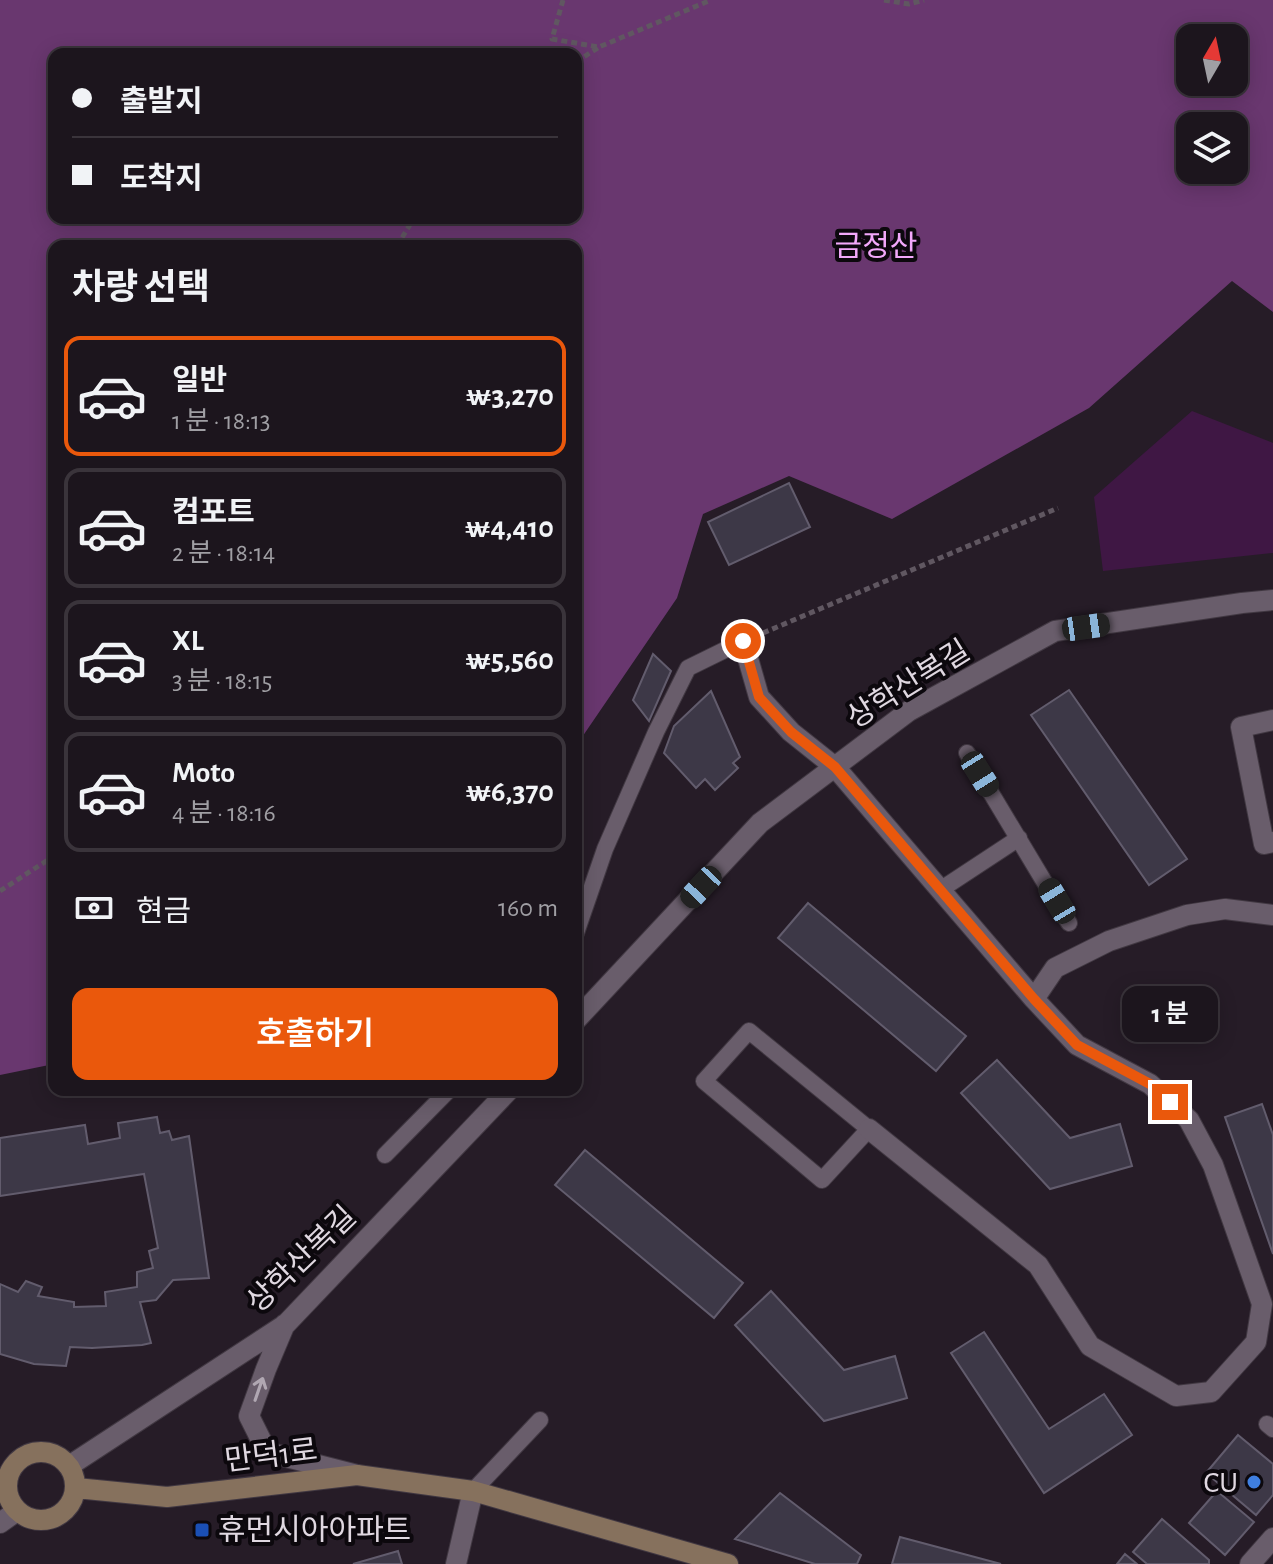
<!DOCTYPE html>
<html lang="ko">
<head>
<meta charset="utf-8">
<style>
	body { margin:0; font-family:"Alegreya Sans","Noto Sans KR",sans-serif; background:#29222a; color:#f1f3f6; height:100vh; display:flex; flex-direction:column; font-size:30px; white-space:nowrap }
	* { box-sizing:border-box; margin:0 }
	p { font-size:26px; color:#a09fa4 }
	.icon { flex:none; width:44px; height:44px; fill:none; stroke:currentColor; stroke-width:2; stroke-linecap:round; stroke-linejoin:round }
	.map { position:relative; flex:1; overflow:hidden }
	.drawer { position:absolute; left:48px; top:240px; width:534px; height:856px; display:flex; flex-direction:column; background:#1c151d; border-radius:16px; box-shadow:0 4px 20px #0003,0 0 0 2px #3a343b }
	.drawer>* { flex:none }
	.guide { position:absolute; left:48px; top:48px; width:534px; height:176px; border-radius:16px; box-shadow:0 4px 20px #0003,0 0 0 2px #3a343b; display:grid; align-content:center; height:176px; padding:0 24px; background:#1c151d }
	.needle { width:52px; rotate:9deg }
	.buttons { position:absolute; left:1176px; top:24px; display:grid; gap:16px }
	.buttons a { display:grid; place-items:center; width:72px; height:72px; border-radius:16px; background:#1c151d; box-shadow:0 4px 20px #0003,0 0 0 2px #3a343b; font-size:40px }
	.end { position:absolute; width:36px; height:36px; margin:-18px; border:10px solid #ea580c; background:#fff; box-shadow:0 0 0 4px #fff }
	.from { border-radius:50% }
	.bubble { position:absolute; height:56px; border-radius:16px; background:#1c151d; box-shadow:0 4px 20px #0003,0 0 0 2px #3a343b; font-size:26px; font-weight:600; line-height:56px; text-align:center }
	.car { position:absolute; width:24px; height:48px; margin:-24px -12px; border-radius:10px; box-shadow:0 0 6px 2px #0007; background:linear-gradient(#222 24%,#8ab4d8 0 40%,#222 0 76%,#8ab4d8 0 86%,#222 0) }
	.guide b { display:flex; align-items:center; gap:28px; height:76px; font-size:30px }
	.guide b+b { border-top:2px solid #3a343b }
	.guide i { width:20px; height:20px; background:#f1f3f6 }
	ul { padding:0; list-style:none }
	li { display:flex; align-items:center; gap:24px; height:120px; margin:0 16px 12px; padding:0 8px; border:4px solid #3a343b; border-radius:16px }
	li div { flex:1 }
	li b { display:block; font-size:30px }
	li em { font-style:normal; font-weight:600 }
	li.current { border-color:#ea580c }
	li>.icon { width:72px; height:72px; stroke-width:1.5 }
	h2 { padding:0 24px; font-size:36px; line-height:96px }
	.pay { display:flex; align-items:center; gap:20px; height:88px; padding:0 24px; font-size:30px }
	.pay p { margin-inline-start:auto }
	.primary-button { display:flex; gap:16px; margin-top:auto; padding:16px 24px }
	.primary-button a { flex:1; height:92px; border-radius:16px; background:#ea580c; color:#fff; font-size:32px; font-weight:600; line-height:92px; text-align:center }
	.map>svg:first-child { display:block }
</style>
</head>
<body>
<div class="map">
<svg width="1273" height="1564" viewBox="0 0 1273 1564">
	<rect width="100%" height="100%" fill="#261c27"/>
	<path fill="#3f1744" d="M1192 411 1273 443V553L1103 571 1094 497Z"/>
	<path fill="#69376f" fill-rule="evenodd" d="M0 0H1273V312L1232 281 1089 408 892 519 789 476 703 514 677 598 576 746V246H54V1064L0 1075ZM1190 38H1234V82H1190ZM54 54H576V218H54ZM1190 126H1234V170H1190Z"/>
	<path fill="#3d3847" stroke="#625c6d" stroke-width="2" d="M789 483 810 527 729 565 708 522Z
		M653 654 671 671 649 721 633 700Z
		M1069 690 1187 859 1149 885 1031 715Z
		M711 691 740 757 733 763 738 768 715 790 705 779 696 788 664 753 674 726Z
		M808 903 966 1036 936 1071 778 938Z
		M997 1060 1070 1138 1120 1124 1132 1166 1050 1189 961 1093Z
		M1262 1104 1273 1135V1254L1225 1117Z
		M157 1117 160 1133 169 1131 172 1140 189 1136 209 1278 173 1280 156 1300 140 1302 151 1343 142 1345 92 1348 70 1347 66 1366 34 1364 0 1354V1284L18 1292 26 1281 42 1287 38 1296 74 1302V1307L106 1306 105 1292 137 1287V1272L153 1268 149 1251 158 1248 144 1174 0 1196V1138L85 1125 88 1144 120 1138 118 1123Z
		M585 1150 743 1283 714 1318 555 1185Z
		M771 1291 844 1370 895 1356 907 1398 824 1421 735 1325Z
		M984 1332 1049 1429 1104 1394 1132 1435 1044 1493 951 1353Z
		M1238 1435 1273 1464V1495L1256 1515 1206 1473Z
		M1217 1491 1254 1522 1225 1555 1189 1523Z
		M780 1493 861 1555 857 1564H815L735 1539Z
		M1162 1519 1209 1560V1564H1147L1133 1552Z
		M900 1537 1001 1564H892Z
		M398 1551 402 1564H353Z
		M1125 1554 1137 1564H1117Z"/>
	<g fill="none" stroke-linecap="round" stroke-linejoin="round">
		<g stroke="#413842" stroke-width="18">
			<path id="service" d="M967 753 1069 923
				M940 890 1019 838
				M576 933 605 849 656 732 688 668 743 641
				M749 1031 869 1129 822 1180 704 1081Z
				M385 1155 449 1090
				M1267 1424 1273 1429
				M473 1491 540 1420"/>
		</g>
		<g stroke="#413842" stroke-width="22">
			<path id="minor" d="M743 641 759 697 791 732 835 767 1034 999
				M1273 720 1241 727 1264 844 1273 842
				M576 1020 760 823 909 711 1055 631 1242 603 1273 600
				M869 1129 1038 1265 1090 1346 1176 1396 1211 1392 1256 1342 1262 1304 1213 1165 1189 1120 1150 1084 1077 1045 1034 999 1055 968 1109 941 1187 915 1225 909 1273 915
				M285 1324 266 1369 249 1416 267 1452 357 1475
				M69 1466 286 1324 509 1090
				M0 1523 17 1511
				M456 1564 473 1491
				M1250 1564 1273 1538"/>
		</g>
		<g stroke="#413842" stroke-width="22">
			<path id="secondary" d="M7 1486a34 34 0 1 1 68 0a34 34 0 1 1-68 0Z
				M76 1488 167 1497 357 1475 473 1491 728 1564"/>
		</g>
		<path stroke="#605761" stroke-width="5" stroke-dasharray="6 4" stroke-linecap="butt" d="M563 0 552 39 599 47 711 0
			M884 0 909 4 924 0
			M576 62 599 47
			M397 246 414 218
			M763 633 1058 508
			M0 891 54 856"/>
		<use href="#service" stroke="#695d6b" stroke-width="16"/>
		<use href="#minor" stroke="#695d6b" stroke-width="20"/>
		<use href="#secondary" stroke="#86715d" stroke-width="20"/>
	</g>
	<defs><path id="oneway-shaft" d="M-6 0H5M1.5-3L5.5 0L1.5 3" fill="none" stroke-width="1.6" stroke-linecap="round" stroke-linejoin="round" transform="scale(2)"/></defs>
	<use stroke="#b0a7b2" href="#oneway-shaft" transform="translate(259 1389) rotate(-71)"/>
	<g fill="none" stroke-linecap="round" stroke-linejoin="round">
		<path stroke="#ea580c" stroke-width="10" d="M743 641 759 697 791 732 835 767 1034 999 1077 1045 1150 1084 1170 1102"/>
	</g>
	<circle fill="#3f7fe0" stroke="#0c080d" stroke-width="3" cx="1254" cy="1482" r="8"/>
	<rect fill="#1a4fb4" stroke="#0c080d" stroke-width="3" x="194" y="1522" width="16" height="16" rx="4"/>
	<g text-anchor="middle" stroke-width="8" stroke-linejoin="round" paint-order="stroke">
		<g font-size="30" fill="#f2a8fa" stroke="#0c080d">
			<text x="876" y="256">금정산</text>
		</g>
		<g font-size="30" fill="#e0d8e1" stroke="#0c080d">
			<text transform="translate(908 684) rotate(-32)" y="10">상학산복길</text>
			<text transform="translate(301 1259) rotate(-44)" y="10">상학산복길</text>
			<text transform="translate(271 1455) rotate(-7)" y="10">만덕1로</text>
		</g>
		<g font-size="30" fill="#e0d8e1" stroke="#0c080d" text-anchor="end">
			<text x="1238" y="1492">CU</text>
			<text x="218" y="1540" text-anchor="start">휴먼시아아파트</text>
		</g>
	</g>
</svg>
<div class="buttons">
<a><svg class="needle" viewBox="-14 -14 28 28"><path d="M0-13l5 13h-10z" fill="#e53935"/><path d="M0 13l5-13h-10z" fill="#a09fa4"/></svg></a>
<a><svg class="icon" aria-label="layers" viewBox="0 0 24 24"><path d="M12 4l9 5-9 5-9-5zM3 14l9 5 9-5"/></svg></a>
</div>
<i class="end from" style="left:743px;top:641px"></i>
<i class="end" style="left:1170px;top:1102px"></i>
<div class="bubble" style="left:1122px;top:986px;width:96px">1 분</div>
<i class="car" style="left:1086px;top:627px;rotate:82deg"></i>
<i class="car" style="left:980px;top:774px;rotate:148deg"></i>
<i class="car" style="left:701px;top:887px;rotate:223deg"></i>
<i class="car" style="left:1057px;top:901px;rotate:329deg"></i>
<div class="guide">
<b><i class="from"></i>출발지</b>
<b><i></i>도착지</b>
</div>
<section class="drawer">
<h2>차량 선택</h2>
<ul>
<li class="current"><svg class="icon" aria-label="car" viewBox="0 0 24 24"><path d="M5 17H2v-5l4-1 3-4h7l3 4 3 1v5h-3M9 17h6M6 11h13"/><circle cx="7" cy="17" r="2"/><circle cx="17" cy="17" r="2"/></svg><div><b>일반</b><p>1 분 · 18:13</p></div><em>₩3,270</em></li>
<li><svg class="icon" aria-label="car" viewBox="0 0 24 24"><path d="M5 17H2v-5l4-1 3-4h7l3 4 3 1v5h-3M9 17h6M6 11h13"/><circle cx="7" cy="17" r="2"/><circle cx="17" cy="17" r="2"/></svg><div><b>컴포트</b><p>2 분 · 18:14</p></div><em>₩4,410</em></li>
<li><svg class="icon" aria-label="car" viewBox="0 0 24 24"><path d="M5 17H2v-5l4-1 3-4h7l3 4 3 1v5h-3M9 17h6M6 11h13"/><circle cx="7" cy="17" r="2"/><circle cx="17" cy="17" r="2"/></svg><div><b>XL</b><p>3 분 · 18:15</p></div><em>₩5,560</em></li>
<li><svg class="icon" aria-label="car" viewBox="0 0 24 24"><path d="M5 17H2v-5l4-1 3-4h7l3 4 3 1v5h-3M9 17h6M6 11h13"/><circle cx="7" cy="17" r="2"/><circle cx="17" cy="17" r="2"/></svg><div><b>Moto</b><p>4 분 · 18:16</p></div><em>₩6,370</em></li>
</ul>
<div class="pay"><svg class="icon" aria-label="cash" viewBox="0 0 24 24"><path d="M3 7h18v10H3z"/><circle cx="12" cy="12" r="2"/></svg>현금<p>160 m</p></div>
<div class="primary-button"><a>호출하기</a></div>
</section>
</div>
</body>
</html>
